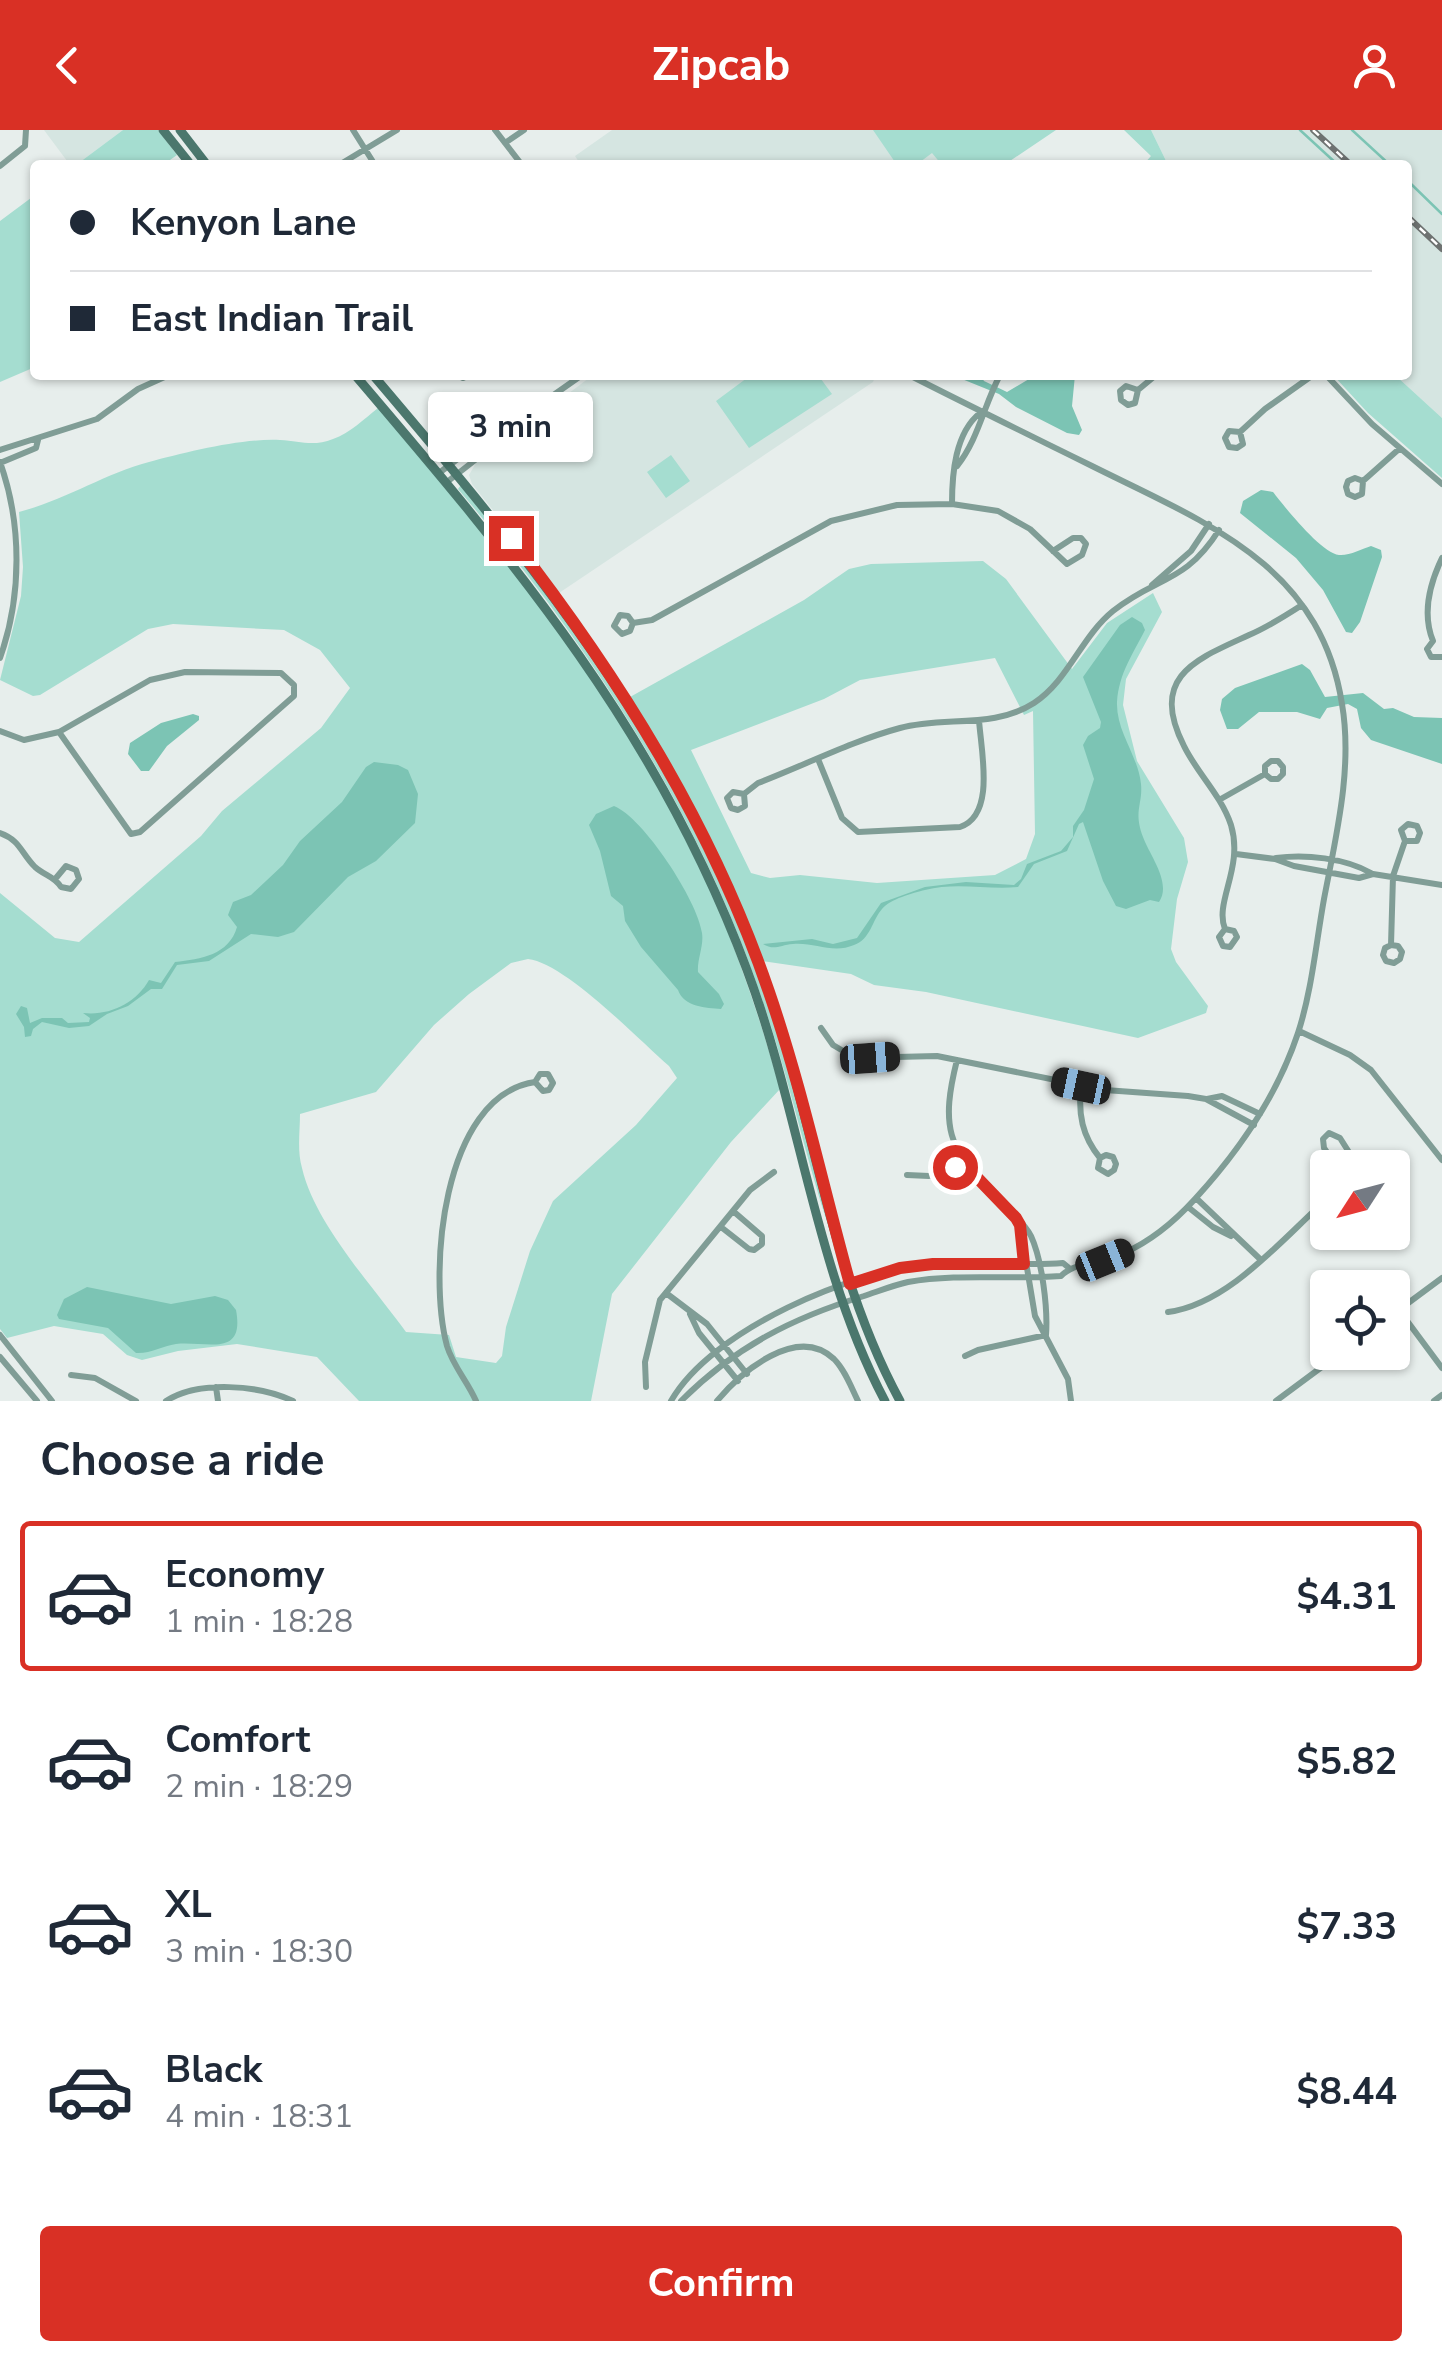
<!DOCTYPE html>
<html lang="en">
<head>
<meta charset="utf-8">
<style>
	body { margin:0; font-family:"Nunito Sans",sans-serif; background:#f2f2f3; color:#1f2937; height:100vh; display:flex; flex-direction:column; font-size:38px; white-space:nowrap }
	* { box-sizing:border-box; margin:0 }
	p { font-size:32px; color:#747a83 }
	.icon { flex:none; width:55px; height:55px; fill:none; stroke:currentColor; stroke-width:2; stroke-linecap:round; stroke-linejoin:round }
	.map { position:relative; height:1271px; overflow:hidden }
	.drawer { display:flex; flex-direction:column; background:#fff; flex:1 }
	.drawer>* { flex:none }
	.guide { position:absolute; left:30px; top:30px; width:1382px; height:220px; border-radius:10px; box-shadow:0 2px 8px #0004; display:grid; align-content:center; height:220px; padding:0 40px; background:#fff }
	.needle { width:65px; rotate:234deg }
	.controls { position:absolute; left:1310px; top:1020px; display:grid; gap:20px }
	.controls a { display:grid; place-items:center; width:100px; height:100px; border-radius:10px; background:#fff; box-shadow:0 2px 8px #0004; font-size:50px }
	.end { position:absolute; width:45px; height:45px; margin:-22px; border:12px solid #d93025; background:#fff; box-shadow:0 0 0 5px #fff }
	.from { border-radius:50% }
	.bubble { position:absolute; height:70px; border-radius:10px; background:#fff; box-shadow:0 2px 8px #0004; font-size:32px; font-weight:700; line-height:70px; text-align:center }
	.car { position:absolute; width:30px; height:60px; margin:-30px -15px; border-radius:12px; box-shadow:0 0 8px 2px #0007; background:linear-gradient(#222 24%,#8ab4d8 0 40%,#222 0 76%,#8ab4d8 0 86%,#222 0) }
	.guide b { display:flex; align-items:center; gap:35px; height:95px; font-size:38px }
	.guide b+b { border-top:2px solid #e0e1e3 }
	.guide i { width:25px; height:25px; background:#1f2937 }
	ul { padding:0; list-style:none }
	li { display:flex; align-items:center; gap:30px; height:150px; margin:0 20px 15px; padding:0 20px; border:5px solid transparent; border-radius:10px }
	li div { flex:1 }
	li b { display:block; font-size:38px }
	li em { font-style:normal; font-weight:700 }
	li.current { border-color:#d93025 }
	li>.icon { width:90px; height:90px; stroke-width:1.5 }
	h2 { padding:0 40px; font-size:45px; line-height:120px }
	.button { display:flex; gap:20px; margin-top:auto; padding:20px 40px }
	.button a { flex:1; height:115px; border-radius:10px; background:#d93025; color:#fff; font-size:40px; font-weight:700; line-height:115px; text-align:center }
	header { display:flex; justify-content:space-between; align-items:center; height:130px; padding:0 40px; background:#d93025; color:#fff; font-size:45px; font-weight:700 }
	.map>svg:first-child { display:block }
</style>
</head>
<body>
<header><svg class="icon" aria-label="back" viewBox="0 0 24 24"><path d="M15 5l-7 7 7 7"/></svg>Zipcab<svg class="icon" aria-label="person" viewBox="0 0 24 24"><circle cx="12" cy="8" r="4"/><path d="M4 21q1-7 8-7t8 7"/></svg></header>
<div class="map">
<svg width="1442" height="1271" viewBox="0 0 1442 1271">
	<rect width="100%" height="100%" fill="#e7eeec"/>
	<path fill="#d5e5e1" d="M44 0H123L76 35H70Z
		M612 0H918L942 35H581L575 26Z
		M1151 0H1442V288L1395 245H1408V35H1168Z
		M593 245H876L873 252 559 463 472 354 469 345 476 333Z"/>
	<path fill="#a5ddd0" fill-rule="evenodd" d="M123 0H158L177 25 163 35H76Z
		M873 0H1056L1004 35H942L932 23 916 35H897Z
		M1124 0H1151L1168 35H1143L1151 26Z
		M35 65V237L0 252V91Z
		M751 245H818L832 264 749 318 716 271Z
		M1333 245H1395L1442 288V348L1368 283Z
		M378 278C483 401 588 527 666 669 716 760 752 859 780 959L731 1012 612 1164 591 1271H359L317 1227 237 1214 178 1221 142 1230 127 1225 103 1204 54 1196 7 1208 0 1199V763L55 808 79 812 201 706 222 681 321 598 350 558 320 520 284 500 173 494 148 499 40 565 33 566 0 550 21 466 23 437 19 382C65 370 104 344 149 332 186 322 243 308 280 310 300 311 313 317 333 309 350 303 364 289 378 278ZM528 829C565 833 638 909 669 936L677 948 636 995 553 1071 530 1121 506 1197 502 1226 496 1233 456 1227 449 1205 406 1202C372 1155 315 1094 302 1038 297 1021 300 1001 300 984L376 962 434 895 469 864 511 833Z
		M671 325 690 351 666 368 647 342Z
		M461 355C552 472 641 585 706 719 772 854 805 1000 843 1145 836 1131 833 1111 828 1095 805 1025 790 954 767 884 704 689 590 515 458 359Z
		M983 431 1006 449 1072 539 1107 493 1153 463 1162 482 1126 549 1123 575 1137 631 1184 708 1188 732 1177 769 1171 819 1176 832 1208 876 1206 883 1138 908 926 862 874 855 851 844 762 831C726 738 682 653 630 567L804 470 849 439 871 434ZM995 528 1024 585 1033 581 1035 704 1026 729 995 745 877 753 800 745 770 748 751 743 691 620 824 569 860 550Z"/>
	<path fill="#7cc4b4" d="M952 245H980L984 251 1007 262 1029 249 1075 245 1072 276 1082 300 1079 305 1067 303 1016 277 999 264Z
		M1261 360 1273 362C1284 376 1321 423 1339 425 1349 426 1362 419 1371 416L1381 420 1382 427 1360 492 1352 503 1346 502 1323 460 1296 428 1240 383 1243 371Z
		M1132 487 1142 493 1145 500C1133 524 1119 543 1117 572 1116 602 1138 625 1141 654 1143 674 1133 681 1143 707 1150 726 1172 753 1159 772L1150 770 1126 779 1116 776 1103 751 1083 692 1079 694 1067 721 1034 734 1018 757C987 760 956 752 925 760 913 763 890 769 882 779 872 790 871 809 854 815 833 824 814 812 793 814 780 815 774 821 763 814L812 809 833 814 857 808 881 773 925 757 966 752 1014 755 1021 749 1027 734 1061 721 1073 707V696L1084 680 1094 649 1083 615 1088 606 1100 598 1101 592 1083 547 1120 495Z
		M1302 534 1310 540 1325 567 1363 563 1384 579 1393 578 1414 587 1442 588V634L1371 610 1361 598 1357 579 1348 574 1327 578 1320 589 1297 582H1259L1238 599H1227L1220 580 1222 569 1235 558Z
		M193 584 199 586V590L167 616 149 641H141L128 624 130 613 161 593Z
		M374 632 398 635 408 640 418 664 415 693 376 731 348 747 294 802 278 807 251 804 209 831 177 835 162 859H151L128 876 107 884 89 896 69 898 42 892 33 899 31 906 25 907 24 897 16 884 21 876 27 878 30 893 42 888H62L68 893 89 892 90 888 83 883C110 886 136 873 149 850L161 853 175 832C201 829 229 825 237 797L228 785 233 772 251 765 283 735 300 711 342 672 366 637Z
		M614 676C643 687 698 771 702 803 704 816 697 829 698 842L719 864 724 874 721 879C706 878 684 877 678 860L641 817 625 791 623 776 611 766 600 721 589 695 596 684Z
		M87 1157 171 1174 215 1166 228 1170 236 1180C245 1228 207 1211 176 1214 162 1216 150 1224 136 1223L108 1198 59 1189 57 1185 64 1169Z"/>
	<g fill="none" stroke-linecap="round" stroke-linejoin="round">
		<path stroke="#7cc4b4" stroke-width="2.5" d="M1300 0 1338 35
			M1352 0 1390 35
			M1408 51 1442 84"/>
		<path stroke="#809d96" stroke-width="6" d="M353 0 375 35
			M495 0 522 35
			M505 13 524 0
			M339 35 397 0
			M0 36 25 16 26 0
			M248 245H253
			M457 245 463 248 469 245
			M1326 245 1372 294 1442 354
			M1138 260 1126 256 1120 261 1121 270 1128 275 1135 273 1138 260 1156 245
			M1240 302 1243 314 1237 318 1229 317 1225 308 1229 301 1240 302 1265 279 1313 245
			M0 320 97 289 138 259 169 245
			M0 332C22 394 22 466 0 528
			M0 333 36 318 38 310
			M957 336C978 310 984 275 1000 245
			M439 343 496 300 508 297 582 245
			M1363 351 1355 348 1348 351 1346 357 1348 364 1355 367 1362 364 1363 351 1399 319
			M447 352 502 309 507 298
			M952 374C952 344 955 303 980 283
			M1442 428C1430 453 1422 484 1433 511L1427 519 1431 527H1442
			M1152 455 1191 421 1209 394
			M633 493 630 501 622 504 614 496 620 485 628 486 633 493 652 490 831 391 897 375 952 374 998 381 1030 399 1067 434 1082 425 1086 414 1081 408H1073L1053 421
			M185 542 281 543 294 555V566L140 702 131 704 59 602 150 550Z
			M0 601 24 610 59 602
			M818 629 842 688 858 702 960 697C996 685 981 621 979 590
			M744 664 745 676 738 680 731 678 727 668 733 662 744 664 758 653C805 635 852 611 900 598 944 586 994 599 1034 573 1068 551 1081 507 1113 481 1157 446 1185 454 1219 400
			M1219 670 1265 644V636L1271 631H1278L1283 637V644L1278 649H1271L1265 644
			M0 703C20 710 21 723 35 737 45 746 54 746 61 757L71 759 79 749 76 740 66 736 56 748
			M1236 724 1275 729 1294 736 1359 748 1373 744 1442 755
			M1276 728C1305 724 1345 728 1371 743
			M1225 799 1234 801 1237 807 1230 817 1223 816 1219 807 1225 799C1214 772 1244 738 1231 695 1221 665 1197 643 1184 616 1148 546 1197 529 1249 505 1268 497 1285 486 1302 475
			M1391 815 1398 816 1402 822 1400 829 1394 833 1386 831 1383 825 1385 818 1391 815 1393 746 1405 711 1401 700 1408 694 1417 696 1420 703 1417 711H1405
			M821 898 833 915 855 928 937 926 1105 960 1188 966 1206 969 1254 995
			M1299 901 1350 925 1371 940 1442 1030
			M957 930C941 994 946 1020 996 1066 1006 1076 1025 1094 1031 1106 1042 1130 1048 1178 1046 1205
			M1081 956C1078 984 1082 1006 1100 1028L1098 1038 1108 1044 1114 1040 1116 1034 1113 1027 1106 1025 1100 1028
			M1207 969 1222 966 1260 984
			M1338 1038 1324 1018 1323 1009 1329 1003 1340 1008 1359 1038
			M907 1045 929 1046 964 1034
			M1196 1068 1260 1129
			M1188 1077 1213 1097 1231 1106
			M1020 1096 1035 1186 1068 1249 1071 1271
			M721 1097 749 1119 754 1120 762 1114V1106L733 1081
			M666 1163 707 1194 747 1244
			M1399 1180 1442 1238
			M1168 1182C1229 1174 1282 1109 1328 1068
			M690 1184 699 1203 738 1251
			M1392 1185 1442 1148
			M0 1205 52 1271
			M965 1226 978 1220 1046 1205
			M0 1227 37 1271
			M71 1245 95 1248 136 1271
			M216 1257 218 1271
			M646 1257 645 1232 660 1170 750 1060 774 1042
			M166 1271C199 1250 259 1255 293 1271
			M476 1271C468 1252 453 1236 447 1216 428 1145 441 966 535 952L540 944H548L553 953 549 960 543 961 535 952
			M671 1271C712 1199 853 1140 934 1133 977 1130 1020 1137 1063 1133L1069 1138
			M681 1271C735 1217 792 1188 864 1166 879 1161 894 1155 908 1152 959 1143 1010 1150 1061 1146 1074 1132 1105 1132 1124 1123 1151 1111 1175 1091 1195 1069 1240 1020 1277 966 1298 903 1312 860 1316 813 1324 769 1336 706 1353 638 1342 574 1320 434 1204 392 1092 336 1031 306 970 276 909 245
			M717 1271C741 1242 797 1194 834 1229 845 1240 851 1257 858 1271
			M1276 1271 1342 1222
			M1434 1271 1442 1265"/>
		<path stroke="#4b776d" stroke-width="9" d="M163 0 191 35
			M180 0 207 35
			M355 245C517 435 659 603 747 840 800 981 814 1137 885 1271
			M373 245C532 432 674 605 761 838 813 980 827 1137 900 1271"/>
		<g stroke="#6e7271" stroke-width="6">
			<path id="rail" d="M1313 0 1351 35
				M1408 87 1442 119"/>
		</g>
		<use href="#rail" stroke="#fff" stroke-width="2.5" stroke-dasharray="8" stroke-linecap="butt"/>
	</g>
	<g fill="none" stroke-linecap="round" stroke-linejoin="round">
		<path stroke="#d93025" stroke-width="12" d="M511 408C619 547 712 695 769 862 802 958 823 1057 850 1154L900 1138 933 1134H1024L1020 1095 1016 1088 964 1034 955 1037"/>
	</g>
</svg>
<div class="controls">
<a><svg class="needle" viewBox="-14 -14 28 28"><path d="M0-13l5 13h-10z" fill="#e53935"/><path d="M0 13l5-13h-10z" fill="#747a83"/></svg></a>
<a><svg class="icon" aria-label="locate" viewBox="0 0 24 24"><circle cx="12" cy="12" r="6"/><path d="M12 2v4M12 18v4M2 12h4M18 12h4"/></svg></a>
</div>
<i class="end from" style="left:955px;top:1037px"></i>
<i class="end" style="left:511px;top:408px"></i>
<div class="bubble" style="left:428px;top:262px;width:165px">3 min</div>
<i class="car" style="left:870px;top:928px;rotate:86deg"></i>
<i class="car" style="left:1081px;top:956px;rotate:282deg"></i>
<i class="car" style="left:1105px;top:1130px;rotate:68deg"></i>
<div class="guide">
<b><i class="from"></i>Kenyon Lane</b>
<b><i></i>East Indian Trail</b>
</div>
</div>
<section class="drawer">
<h2>Choose a ride</h2>
<ul>
<li class="current"><svg class="icon" aria-label="car" viewBox="0 0 24 24"><path d="M5 17H2v-5l4-1 3-4h7l3 4 3 1v5h-3M9 17h6M6 11h13"/><circle cx="7" cy="17" r="2"/><circle cx="17" cy="17" r="2"/></svg><div><b>Economy</b><p>1 min · 18:28</p></div><em>$4.31</em></li>
<li><svg class="icon" aria-label="car" viewBox="0 0 24 24"><path d="M5 17H2v-5l4-1 3-4h7l3 4 3 1v5h-3M9 17h6M6 11h13"/><circle cx="7" cy="17" r="2"/><circle cx="17" cy="17" r="2"/></svg><div><b>Comfort</b><p>2 min · 18:29</p></div><em>$5.82</em></li>
<li><svg class="icon" aria-label="car" viewBox="0 0 24 24"><path d="M5 17H2v-5l4-1 3-4h7l3 4 3 1v5h-3M9 17h6M6 11h13"/><circle cx="7" cy="17" r="2"/><circle cx="17" cy="17" r="2"/></svg><div><b>XL</b><p>3 min · 18:30</p></div><em>$7.33</em></li>
<li><svg class="icon" aria-label="car" viewBox="0 0 24 24"><path d="M5 17H2v-5l4-1 3-4h7l3 4 3 1v5h-3M9 17h6M6 11h13"/><circle cx="7" cy="17" r="2"/><circle cx="17" cy="17" r="2"/></svg><div><b>Black</b><p>4 min · 18:31</p></div><em>$8.44</em></li>
</ul>
<div class="button"><a>Confirm</a></div>
</section>
</body>
</html>
